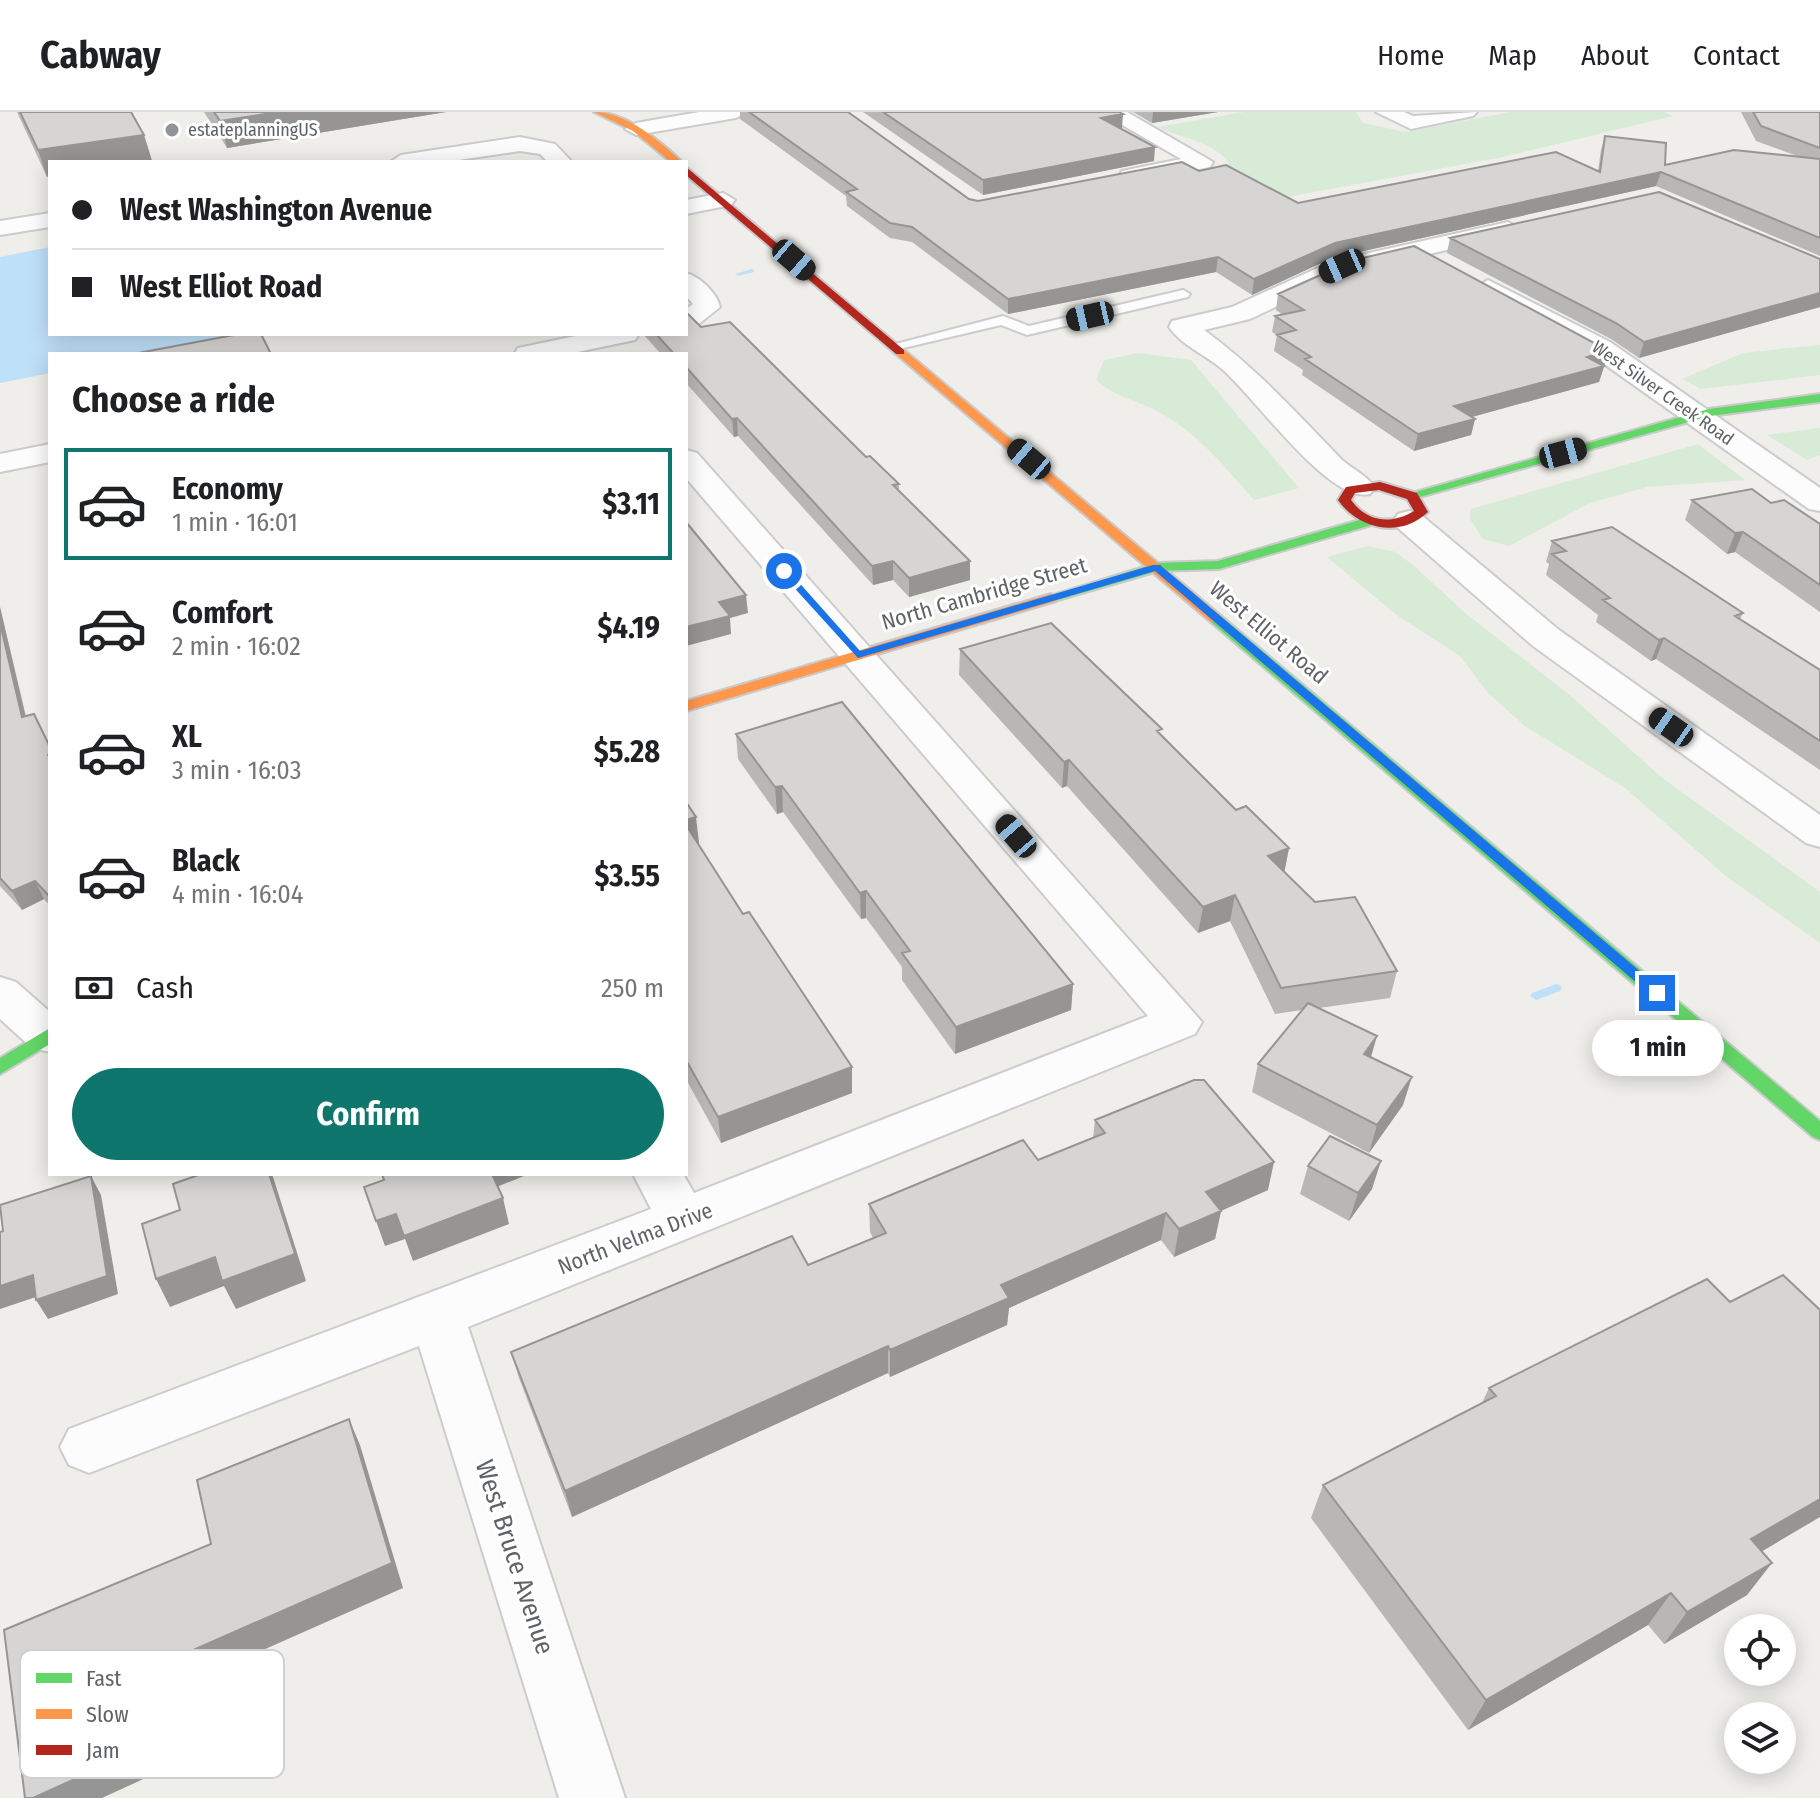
<!DOCTYPE html>
<html lang="en">
<head>
<meta charset="utf-8">
<style>
	body { margin:0; font-family:"Fira Sans Condensed",sans-serif; background:#f6f6f6; color:#202124; height:100vh; display:flex; flex-direction:column; font-size:30px; white-space:nowrap }
	* { box-sizing:border-box; margin:0 }
	p { font-size:26px; color:#757577 }
	.icon { flex:none; width:44px; height:44px; fill:none; stroke:currentColor; stroke-width:2; stroke-linecap:round; stroke-linejoin:round }
	.map { position:relative; flex:1; overflow:hidden }
	.details { position:absolute; left:48px; top:240px; width:640px; height:824px; display:flex; flex-direction:column; background:#fff; border-radius:0px; box-shadow:0 4px 20px #0003 }
	.details>* { flex:none }
	.banner { position:absolute; left:48px; top:48px; width:640px; height:176px; border-radius:0px; box-shadow:0 4px 20px #0003; display:grid; align-content:center; height:176px; padding:0 24px; background:#fff }
	.fabs { position:absolute; left:1724px; top:1502px; display:grid; gap:16px }
	.fabs a { display:grid; place-items:center; width:72px; height:72px; border-radius:50%; background:#fff; box-shadow:0 4px 20px #0003; font-size:40px }
	.end { position:absolute; width:36px; height:36px; margin:-18px; border:10px solid #1a73e8; background:#fff; box-shadow:0 0 0 4px #fff }
	.from { border-radius:50% }
	.bubble { position:absolute; height:56px; border-radius:28px; background:#fff; box-shadow:0 4px 20px #0003; font-size:26px; font-weight:700; line-height:56px; text-align:center }
	.car { position:absolute; width:24px; height:48px; margin:-24px -12px; border-radius:10px; box-shadow:0 0 6px 2px #0007; background:linear-gradient(#222 24%,#8ab4d8 0 40%,#222 0 76%,#8ab4d8 0 86%,#222 0) }
	.banner b { display:flex; align-items:center; gap:28px; height:76px; font-size:30px }
	.banner b+b { border-top:2px solid #e0e0e0 }
	.banner i { width:20px; height:20px; background:#202124 }
	ul { padding:0; list-style:none }
	li { display:flex; align-items:center; gap:24px; height:112px; margin:0 16px 12px; padding:0 8px; border:4px solid transparent; border-radius:0px }
	li div { flex:1 }
	li b { display:block; font-size:30px }
	li em { font-style:normal; font-weight:700 }
	li.selected { border-color:#0f766e }
	li>.icon { width:72px; height:72px; stroke-width:1.5 }
	h2 { padding:0 24px; font-size:36px; line-height:96px }
	.pay { display:flex; align-items:center; gap:20px; height:88px; padding:0 24px; font-size:30px }
	.pay p { margin-inline-start:auto }
	.cta { display:flex; gap:16px; margin-top:auto; padding:16px 24px }
	.cta a { flex:1; height:92px; border-radius:48px; background:#0f766e; color:#fff; font-size:32px; font-weight:700; line-height:92px; text-align:center }
	header { display:flex; align-items:center; gap:48px; box-sizing:border-box; height:112px; padding:0 40px; background:#fff; border-bottom:2px solid #e0e0e0 }
	header strong { font-size:38px }
	nav { display:flex; gap:44px; margin-inline-start:auto; font-size:28px }
	.map>svg:first-child { display:block }
</style>
</head>
<body>
<header>
<strong>Cabway</strong>
<nav><a>Home</a><a>Map</a><a>About</a><a>Contact</a></nav>
</header>
<div class="map">
<svg width="1820" height="1686" viewBox="0 0 1820 1686">
	<rect width="100%" height="100%" fill="#efeeea"/>
	<path fill="#d8ebd6" d="M1244 0H1356L1363 11 1406 20 1511 0H1664L1673 4 1503 45 1271 88 1221 60 1229 51C1213 29 1182 27 1158 15Z
		M1820 233V263L1701 277 1682 267 1743 241Z
		M1138 241 1191 248 1299 376 1254 388C1226 356 1196 319 1157 299 1134 287 1117 286 1096 268L1104 248Z
		M1820 316V343L1807 348 1767 323Z
		M1698 332 1745 368 1647 375 1590 391 1509 434 1483 427 1470 407 1471 397Z
		M1368 434 1395 440 1412 452 1464 500 1572 585 1661 665 1820 780V831L1727 765 1625 676 1525 614 1488 581 1460 544 1398 504 1327 445Z"/>
	<path fill="#bfe0f9" d="M50 135V222H257L152 242H50V261L0 271V145Z"/>
	<g fill="none" stroke-linecap="round" stroke-linejoin="round">
		<path fill="#bfe0f9" fill-rule="evenodd" d="M752 157 754 158V160L738 164 735 162Z
			M1556 872 1560 873 1562 876 1560 879 1536 888 1530 884 1532 881Z"/>
		<g stroke="#cbcccc" stroke-width="4">
			<path id="lane" d="M1183 178 1190 182 1188 185 1027 223 1001 213 895 238 888 234 1003 204 1029 214Z"/>
		</g>
		<g stroke="#cbcccc" stroke-width="4">
			<path id="street" d="M699 0H747L736 6 636 23 625 17 636 11Z
				M1100 0H1127L1213 50 1210 55 1130 71 1122 69 1119 64 1122 59 1181 47Z
				M1376 0H1404L1413 4 1477 0 1473 4 1411 17Z
				M520 25 555 32 572 50H548L540 42 520 39 445 50H390L401 43Z
				M723 81 735 88 731 93 686 102V88Z
				M50 101V115L0 123V109Z
				M1508 110 1520 117 1517 122 1350 160 1250 207 1204 218C1255 255 1297 301 1341 347 1352 357 1366 363 1375 375L1370 382C1329 392 1255 285 1222 257 1206 243 1181 233 1169 215L1172 209 1232 195 1333 149Z
				M686 161C700 165 717 181 720 195L695 215 686 217V197L693 192 686 184Z
				M1488 168 1610 230 1820 376V399L1809 397 1590 242 1479 181 1475 176Z
				M585 222H639L635 228 568 242H514L518 236Z
				M50 332V350L0 360V342Z
				M686 338 697 341 1202 910 1195 922 468 1215 625 1686H559L419 1234 89 1361 69 1353 60 1335 69 1317 651 1097 633 1062H683L694 1081 1148 904 686 366Z
				M1409 399 1420 402 1559 518 1820 703V735L1806 731 1533 534 1398 416 1393 409 1398 402Z
				M0 865 16 870 50 900V940L32 936 0 907Z"/>
		</g>
		<g stroke="#cacacb" stroke-width="4">
			<path id="fast" d="M1820 282V290L1710 304 1416 386 1405 383 1709 297Z
				M1370 405 1375 406V412L1219 457 1158 459 1051 490 1044 486 1157 451 1218 449Z
				M1216 503 1221 504 1820 1009V1028L1813 1025 1211 510 1209 507Z
				M50 916V932L0 962V946Z"/>
		</g>
		<g stroke="#cacacb" stroke-width="4">
			<path id="slow" d="M594 0C626 0 659 28 682 50H671L633 19Z
				M896 238H904L1221 504V510H1211L896 242Z
				M1051 482 1058 486 1056 489 686 599V589Z"/>
		</g>
		<g stroke="#cacacb" stroke-width="4">
			<path id="jam" d="M686 55 904 238V242H896L686 63Z
				M1380 370 1417 381 1428 400C1400 427 1358 417 1338 388L1346 375ZM1379 378 1407 387 1414 399C1391 413 1367 410 1351 388L1355 381Z"/>
		</g>
		<use href="#lane" fill="#fdfcfc" fill-rule="evenodd"/>
		<use href="#street" fill="#fdfcfc" fill-rule="evenodd"/>
		<use href="#fast" fill="#63d668" fill-rule="evenodd"/>
		<use href="#slow" fill="#ff974d" fill-rule="evenodd"/>
		<use href="#jam" fill="#b3261e" fill-rule="evenodd"/>
	</g>
	<path fill="#b8b7b5" d="M17 0H131L144 23 152 49 144 50H50L47 65Z
		M204 0H446L227 36Z
		M740 0H848L969 87 978 89 1199 59 1298 91 1598 59 1601 38 1605 24 1665 53 1800 45 1756 29 1741 0H1820V144L1656 74 1332 146 1252 183 1216 160 1008 202 912 130 890 126 847 94 846 84 740 7Z
		M863 0H1119L1122 16 1121 17 1154 49 983 83Z
		M1133 0H1218L1152 11Z
		M1450 126 1820 147V195L1639 246 1611 227 1447 141Z
		M1278 182 1609 239 1599 270 1472 305 1475 307 1471 323 1414 339 1302 263 1303 258 1274 239 1277 223 1272 220 1275 204 1283 203 1276 198Z
		M701 215 899 372V379L970 468 909 485 893 468 873 473 738 324 734 325 686 271V242H661L643 222H686Z
		M1692 388 1771 391 1820 412V500L1735 440 1727 442 1685 408Z
		M1552 429 1743 501 1740 507 1820 558V658L1656 547 1651 549 1596 510 1598 503 1546 463 1549 452 1546 450Z
		M0 495 26 604 50 635V794L44 787 22 798 0 774Z
		M960 537 1161 623 1236 698 1289 736 1284 760 1315 790 1397 859 1390 886 1319 896 1371 945 1403 993 1369 1041 1252 980 1258 952 1302 898 1275 902 1230 809 1198 821 1067 674 1062 676 959 563Z
		M736 622 1073 872 1071 898 955 942 902 868V855L866 806 861 807 783 700 777 702 738 647Z
		M686 690 699 731 698 732 743 802 852 955V981L721 1031 686 967Z
		M1095 1008 1268 1078 1221 1099 1215 1127 1174 1145 1161 1128 1009 1196 1007 1213 890 1265 888 1261 572 1405 519 1266 511 1240 808 1153 873 1126 870 1120 869 1092 1038 1048 1093 1026Z
		M1308 1054 1372 1077 1349 1109 1300 1082Z
		M1489 1276 1762 1439 1747 1483 1664 1532 1648 1513 1468 1618 1311 1406 1323 1373 1482 1291Z"/>
	<path fill="#969594" d="M278 0H446L227 36 220 9Z
		M1153 0H1218L1152 11Z
		M1123 2 1122 16 1100 20 1101 6Z
		M144 23 152 49 144 50H50V64L47 65 38 38Z
		M1155 35 1154 49 983 83V68Z
		M1661 60 1656 74 1332 146 1252 183 1254 167 1335 131Z
		M1218 145 1216 160 1008 202V187Z
		M1820 181V195L1639 246 1644 230Z
		M1609 239 1599 270 1450 311 1454 294 1587 245Z
		M737 306 738 324 734 325 732 307Z
		M1475 307 1471 323 1414 339 1418 322Z
		M1743 420 1735 440 1727 442 1735 421Z
		M893 449V468L873 473 872 454Z
		M970 449V468L909 485V466Z
		M746 483 748 501 730 506 731 522 686 534V515L719 490Z
		M0 495 30 624 22 605 0 511Z
		M1664 526 1656 547 1651 549 1659 528Z
		M1069 648 1067 674 1062 676 1064 650Z
		M782 674 783 700 777 702 775 675Z
		M696 705 699 731 687 735 686 708Z
		M1289 736 1284 762 1268 744Z
		M35 769 44 787 22 798 12 779Z
		M866 779V806L861 807 860 781Z
		M1235 783 1230 809 1198 821 1203 795Z
		M1073 872 1071 898 955 942 956 915Z
		M1377 924 1369 952 1364 942Z
		M852 955V981L721 1031 718 1005Z
		M1412 965 1403 993 1369 1041 1377 1013Z
		M1381 1049 1372 1077 1349 1109 1358 1081Z
		M1274 1050 1268 1078 1200 1108 1206 1080Z
		M269 1062H272L274 1068 306 1169 236 1197 224 1174 170 1195 156 1167Z
		M490 1062H524V1064L494 1076Z
		M91 1064 101 1083 118 1182 48 1207 36 1188Z
		M503 1086 509 1112 413 1149 404 1124Z
		M1221 1099 1215 1127 1174 1145 1179 1117Z
		M1166 1101 1161 1128 1009 1196 1007 1213 890 1265V1238L1001 1173Z
		M396 1102 405 1127 385 1134 376 1109Z
		M33 1163 45 1182 0 1197V1174Z
		M888 1234V1261L572 1405 565 1379Z
		M349 1307 360 1333 403 1476 209 1562 224 1630 102 1686H33L193 1538Z
		M1820 1387V1405L1727 1460 1751 1427Z
		M1772 1451 1747 1483 1664 1532 1687 1500Z
		M1671 1481 1648 1513 1468 1618 1486 1588Z"/>
	<path fill="#d6d5d3" stroke="#969594" stroke-width="2" d="M20 0H131L144 23 38 38Z
		M214 0H278L220 9Z
		M749 0H848L969 87 978 89 1182 50 1199 59 1226 53 1298 91 1556 40 1600 60 1605 24 1666 31 1665 53 1734 38 1820 47V126L1661 60 1335 131 1254 167 1218 145 1008 187 912 115 890 111 846 80 857 77Z
		M883 0H1119L1123 2 1101 6 1155 35 983 68Z
		M1753 0H1820V36L1761 14Z
		M1659 80 1820 147V181L1644 230 1616 211 1450 126Z
		M1414 134 1609 239 1587 245 1604 254 1454 294 1475 307 1418 322 1305 247 1311 245 1277 223 1296 218 1275 204 1304 198 1278 182 1354 148Z
		M686 202H688L701 215 730 210 866 345 870 344 899 372 893 373 970 449 909 466 893 449 872 454 737 306 732 307 686 255V242H674L656 222H686Z
		M239 222H261L271 242H133Z
		M1752 377 1771 391 1784 388 1820 412V473L1743 420 1735 421 1692 388Z
		M686 410 746 483 719 490 730 504 686 515Z
		M1612 415 1743 501 1735 504 1820 558V629L1664 526 1659 528 1603 488 1610 486 1552 442 1566 439 1552 429Z
		M0 511 22 605 34 602 50 635V642L48 643 50 646V785L35 769 12 779 0 766Z
		M1051 511 1162 617 1157 619 1236 698 1246 694 1289 736 1268 744 1315 790 1355 785 1397 859 1281 876 1235 783 1203 795 1069 648 1064 650 960 537Z
		M842 590 1073 872 956 915 902 841 910 839 866 779 860 781 782 674 775 675 736 622Z
		M686 690 696 705 686 708Z
		M686 713 743 802 749 800 852 955 718 1005 686 948Z
		M1308 891 1377 924 1364 942 1412 965 1377 1013 1258 952Z
		M1194 968H1204L1274 1050 1206 1080 1221 1099 1179 1117 1166 1101 1001 1173 1009 1186 890 1238 888 1234 565 1379 511 1240 792 1124 808 1153 886 1121 869 1092 1023 1028 1038 1048 1105 1021 1095 1008Z
		M1330 1024 1381 1049 1358 1081 1308 1054Z
		M201 1062H269L295 1142 222 1169 215 1145 156 1167 142 1112 180 1098 173 1072Z
		M382 1062H492L503 1086 404 1124 396 1102 376 1109 364 1075 384 1068Z
		M91 1064 107 1164 36 1188 33 1163 0 1174V1120L3 1119 0 1093Z
		M1783 1163 1820 1198V1387L1751 1427 1772 1451 1687 1500 1671 1481 1486 1588 1323 1373 1496 1284 1489 1276 1707 1167 1730 1190Z
		M349 1307 392 1451 193 1538 207 1607 33 1686H25L4 1518 211 1432 197 1368Z"/>
	<path fill="#1a73e8" d="M1153 453H1160L1662 878V884H1652L1155 459 858 546 779 459 787 457 860 539Z"/>
	<circle fill="#919496" stroke="#fff" stroke-width="3" cx="172" cy="18" r="8"/>
	<g text-anchor="middle" stroke-width="6" stroke-linejoin="round" paint-order="stroke">
		<g font-size="18" fill="#5f6368" stroke="#fff" text-anchor="start">
			<text x="188" y="24">estateplanningUS</text>
		</g>
		<g font-size="18" fill="#5f6368" stroke="#fff">
			<text transform="translate(1663 281) rotate(35)" y="6">West Silver Creek Road</text>
		</g>
		<g font-size="22" fill="#5f6368" stroke="#fff">
			<text transform="translate(984 481) rotate(-16)" y="8">North Cambridge Street</text>
			<text transform="translate(1269 520) rotate(40)" y="8">West Elliot Road</text>
			<text transform="translate(635 1126) rotate(-21)" y="8">North Velma Drive</text>
		</g>
		<g font-size="26" fill="#5f6368" stroke="#fff">
			<text transform="translate(515 1445) rotate(72)" y="9">West Bruce Avenue</text>
		</g>
	</g>
	<rect x="20" y="1538" width="264" height="128" rx="12" fill="#fff" stroke="#cfd0d2" stroke-width="2"/>
	<rect x="36" y="1561" width="36" height="10" fill="#63d668"/>
	<rect x="36" y="1597" width="36" height="10" fill="#ff974d"/>
	<rect x="36" y="1633" width="36" height="10" fill="#b3261e"/>
	<g font-size="22" fill="#5f6368">
		<text x="86" y="1574">Fast</text>
		<text x="86" y="1610">Slow</text>
		<text x="86" y="1646">Jam</text>
	</g>
</svg>
<div class="fabs">
<a><svg class="icon" aria-label="locate" viewBox="0 0 24 24"><circle cx="12" cy="12" r="6"/><path d="M12 2v4M12 18v4M2 12h4M18 12h4"/></svg></a>
<a><svg class="icon" aria-label="layers" viewBox="0 0 24 24"><path d="M12 4l9 5-9 5-9-5zM3 14l9 5 9-5"/></svg></a>
</div>
<i class="end from" style="left:784px;top:459px"></i>
<i class="end" style="left:1657px;top:881px"></i>
<div class="bubble" style="left:1592px;top:908px;width:132px">1 min</div>
<i class="car" style="left:794px;top:148px;rotate:131deg"></i>
<i class="car" style="left:1342px;top:154px;rotate:246deg"></i>
<i class="car" style="left:1090px;top:204px;rotate:257deg"></i>
<i class="car" style="left:1563px;top:341px;rotate:75deg"></i>
<i class="car" style="left:1029px;top:347px;rotate:310deg"></i>
<i class="car" style="left:1671px;top:615px;rotate:305deg"></i>
<i class="car" style="left:1016px;top:724px;rotate:319deg"></i>
<div class="banner">
<b><i class="from"></i>West Washington Avenue</b>
<b><i></i>West Elliot Road</b>
</div>
<section class="details">
<h2>Choose a ride</h2>
<ul>
<li class="selected"><svg class="icon" aria-label="car" viewBox="0 0 24 24"><path d="M5 17H2v-5l4-1 3-4h7l3 4 3 1v5h-3M9 17h6M6 11h13"/><circle cx="7" cy="17" r="2"/><circle cx="17" cy="17" r="2"/></svg><div><b>Economy</b><p>1 min · 16:01</p></div><em>$3.11</em></li>
<li><svg class="icon" aria-label="car" viewBox="0 0 24 24"><path d="M5 17H2v-5l4-1 3-4h7l3 4 3 1v5h-3M9 17h6M6 11h13"/><circle cx="7" cy="17" r="2"/><circle cx="17" cy="17" r="2"/></svg><div><b>Comfort</b><p>2 min · 16:02</p></div><em>$4.19</em></li>
<li><svg class="icon" aria-label="car" viewBox="0 0 24 24"><path d="M5 17H2v-5l4-1 3-4h7l3 4 3 1v5h-3M9 17h6M6 11h13"/><circle cx="7" cy="17" r="2"/><circle cx="17" cy="17" r="2"/></svg><div><b>XL</b><p>3 min · 16:03</p></div><em>$5.28</em></li>
<li><svg class="icon" aria-label="car" viewBox="0 0 24 24"><path d="M5 17H2v-5l4-1 3-4h7l3 4 3 1v5h-3M9 17h6M6 11h13"/><circle cx="7" cy="17" r="2"/><circle cx="17" cy="17" r="2"/></svg><div><b>Black</b><p>4 min · 16:04</p></div><em>$3.55</em></li>
</ul>
<div class="pay"><svg class="icon" aria-label="cash" viewBox="0 0 24 24"><path d="M3 7h18v10H3z"/><circle cx="12" cy="12" r="2"/></svg>Cash<p>250 m</p></div>
<div class="cta"><a>Confirm</a></div>
</section>
</div>
</body>
</html>
